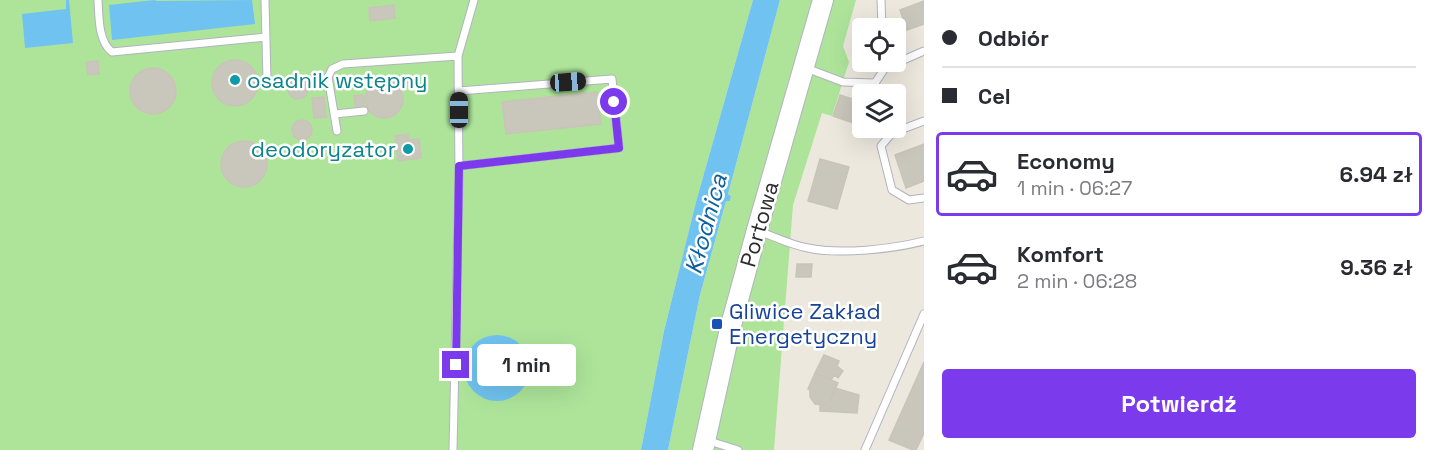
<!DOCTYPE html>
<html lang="pl">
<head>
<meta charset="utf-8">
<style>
	body { margin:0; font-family:"Space Grotesk",sans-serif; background:#f2f2f3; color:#2b2b33; height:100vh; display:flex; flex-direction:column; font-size:22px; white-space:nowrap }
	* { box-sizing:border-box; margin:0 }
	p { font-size:20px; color:#7c7c81 }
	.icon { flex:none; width:33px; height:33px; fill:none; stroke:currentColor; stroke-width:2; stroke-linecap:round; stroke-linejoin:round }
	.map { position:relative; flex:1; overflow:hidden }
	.details { display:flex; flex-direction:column; background:#fff; width:510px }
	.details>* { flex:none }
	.banner { display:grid; align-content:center; height:132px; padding:0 18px; background:#fff }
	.tools { position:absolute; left:852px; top:18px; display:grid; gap:12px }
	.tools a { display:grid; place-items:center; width:54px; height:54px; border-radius:6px; background:#fff; box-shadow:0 6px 24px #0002; font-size:30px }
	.end { position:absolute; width:27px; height:27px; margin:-14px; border:8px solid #7c3aed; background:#fff; box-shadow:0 0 0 3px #fff }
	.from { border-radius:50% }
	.bubble { position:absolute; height:42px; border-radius:6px; background:#fff; box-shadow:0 6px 24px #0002; font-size:20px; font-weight:800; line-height:42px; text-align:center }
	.car { position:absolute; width:18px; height:36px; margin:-18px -9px; border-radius:8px; box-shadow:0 0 4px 2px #0007; background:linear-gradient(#222 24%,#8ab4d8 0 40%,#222 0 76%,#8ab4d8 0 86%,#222 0) }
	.banner b { display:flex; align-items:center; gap:21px; height:57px; font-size:22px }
	.banner b+b { border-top:2px solid #e1e1e2 }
	.banner i { width:15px; height:15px; background:#2b2b33 }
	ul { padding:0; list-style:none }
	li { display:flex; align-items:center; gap:18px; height:84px; margin:0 12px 9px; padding:0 6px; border:3px solid transparent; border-radius:6px }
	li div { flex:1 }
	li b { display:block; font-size:22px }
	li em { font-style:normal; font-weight:800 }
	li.current { border-color:#7c3aed }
	li>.icon { width:54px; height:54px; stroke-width:1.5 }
	.cta { display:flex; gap:12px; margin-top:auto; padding:12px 18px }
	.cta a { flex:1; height:69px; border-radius:6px; background:#7c3aed; color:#fff; font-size:24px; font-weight:800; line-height:69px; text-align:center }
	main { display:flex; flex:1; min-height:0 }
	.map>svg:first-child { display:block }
</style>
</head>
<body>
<main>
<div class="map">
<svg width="924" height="450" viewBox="0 0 924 450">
	<rect width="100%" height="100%" fill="#ede8de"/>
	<path fill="#ade49a" d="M0 0H753L696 202 664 331 641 450H0Z
		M780 0H856L843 46 849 62 832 116 822 113 793 205 774 450H668L700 295 726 201H730L731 196 728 194Z"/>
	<path fill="#70c3f0" d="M66 0H69L73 43 25 48 22 14 66 9Z
		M154 0 157 1 252 0 255 24 112 40 109 5Z
		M753 0H780L728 194 731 196 730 201H726L700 295 668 450H641L664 331 696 202Z
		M464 368a33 33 0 1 1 66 0a33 33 0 1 1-66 0Z"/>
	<path fill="#c9c6bc" stroke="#c9c4b7" stroke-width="1.5" d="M924 1V24L907 30 900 10Z
		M394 5 395 18 370 21 369 8Z
		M212 83a23 23 0 1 1 46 0a23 23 0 1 1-46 0Z
		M98 61 99 74 88 75 86 62Z
		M130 91a23 23 0 1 1 46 0a23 23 0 1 1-46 0Z
		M288 89a10 10 0 1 1 20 0a10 10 0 1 1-20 0Z
		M365 99a19 19 0 1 1 38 0a19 19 0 1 1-38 0Z
		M597 92 601 124 506 134 502 102Z
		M363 95 364 109 356 110 354 96Z
		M840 95 862 102V126L833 116Z
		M324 97 326 117 314 118 312 98Z
		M292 130a10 10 0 1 1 20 0a10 10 0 1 1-20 0Z
		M408 134V140L419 139 421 158 398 161 395 136Z
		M221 164a23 23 0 1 1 46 0a23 23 0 1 1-46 0Z
		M924 144V181L906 188 895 155Z
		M820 159 849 167 837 209 808 201Z
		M797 264H812L811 277H796Z
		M824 355 839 361 837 366 843 371 838 378 834 375 831 380 815 373Z
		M924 362V433L916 450H913L889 440Z
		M815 373 838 383 830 401 824 405 815 404 810 397V390L808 389Z
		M835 388 859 395 857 413 820 411V405H824L830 401Z"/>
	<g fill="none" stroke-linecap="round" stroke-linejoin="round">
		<g stroke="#b2b3bf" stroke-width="9">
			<path id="lane" d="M98 0C99 16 98 41 112 52L266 37
				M265 0 267 81
				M881 0 882 28
				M806 68 843 82 875 83
				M885 68 924 51
				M459 91 612 79 619 148 459 166
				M879 94 875 83 885 68 884 62
				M335 114 364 111
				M924 121 892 133 881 146 892 190 909 200 924 198
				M337 131 328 77 332 69 343 64 458 56 474 0
				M759 231C775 237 791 245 808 248 841 255 892 249 924 241
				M706 440 738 450
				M453 450 459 178 458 56
				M865 450 924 314"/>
		</g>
		<g stroke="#b2b3bf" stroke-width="22">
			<path id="secondary" d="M703 450 730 329 757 230 823 0"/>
		</g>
		<use href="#lane" stroke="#fff" stroke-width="7"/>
		<use href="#secondary" stroke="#fff" stroke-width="20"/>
	</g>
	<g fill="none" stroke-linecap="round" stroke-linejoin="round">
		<path stroke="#7c3aed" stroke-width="8" d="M456 365 459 166 619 148 614 102"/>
	</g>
	<g fill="#0f9aa8" stroke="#fff" stroke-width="2">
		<circle cx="235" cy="80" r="6"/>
		<circle cx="408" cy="149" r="6"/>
	</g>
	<rect fill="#1a4fb4" stroke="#fff" stroke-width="2" x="711" y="318" width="12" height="12" rx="3"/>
	<g text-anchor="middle" stroke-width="5" stroke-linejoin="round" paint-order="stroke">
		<g font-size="22" fill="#0d838f" stroke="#fff" text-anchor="start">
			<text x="247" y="88">osadnik wstępny</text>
			<text x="396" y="157" text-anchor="end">deodoryzator</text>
		</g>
		<g font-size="22" fill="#2c2c2c" stroke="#fff">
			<text transform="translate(759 224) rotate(-74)" y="8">Portowa</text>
		</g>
		<g font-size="22" fill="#164399" stroke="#fff" text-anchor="start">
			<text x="729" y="319">Gliwice Zakład<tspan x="729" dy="25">Energetyczny</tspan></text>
		</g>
		<g font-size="24" font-style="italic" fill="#0c609f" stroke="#fff">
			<text transform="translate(706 224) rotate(-75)" y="8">Kłodnica</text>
		</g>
	</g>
</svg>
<div class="tools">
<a><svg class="icon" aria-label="locate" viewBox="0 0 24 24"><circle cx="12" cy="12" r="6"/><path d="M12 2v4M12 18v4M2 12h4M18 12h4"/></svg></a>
<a><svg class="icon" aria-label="layers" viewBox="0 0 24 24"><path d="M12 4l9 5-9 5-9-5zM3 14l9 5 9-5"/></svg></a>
</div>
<i class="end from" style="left:614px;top:102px"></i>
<i class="end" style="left:456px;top:365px"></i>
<div class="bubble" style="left:477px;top:344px;width:99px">1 min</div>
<i class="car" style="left:568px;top:82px;rotate:86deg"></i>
<i class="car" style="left:459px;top:110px;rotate:0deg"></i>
</div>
<section class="details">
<div class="banner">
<b><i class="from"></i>Odbiór</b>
<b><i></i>Cel</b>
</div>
<ul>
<li class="current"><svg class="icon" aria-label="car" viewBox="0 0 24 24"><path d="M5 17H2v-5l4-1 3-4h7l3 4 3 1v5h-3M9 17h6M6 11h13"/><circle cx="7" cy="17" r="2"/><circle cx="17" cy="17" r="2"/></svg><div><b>Economy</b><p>1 min · 06:27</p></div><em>6.94 zł</em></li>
<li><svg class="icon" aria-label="car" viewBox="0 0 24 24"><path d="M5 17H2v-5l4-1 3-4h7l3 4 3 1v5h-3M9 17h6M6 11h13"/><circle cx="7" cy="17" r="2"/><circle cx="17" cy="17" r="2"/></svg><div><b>Komfort</b><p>2 min · 06:28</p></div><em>9.36 zł</em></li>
</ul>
<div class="cta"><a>Potwierdź</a></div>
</section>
</main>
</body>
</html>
